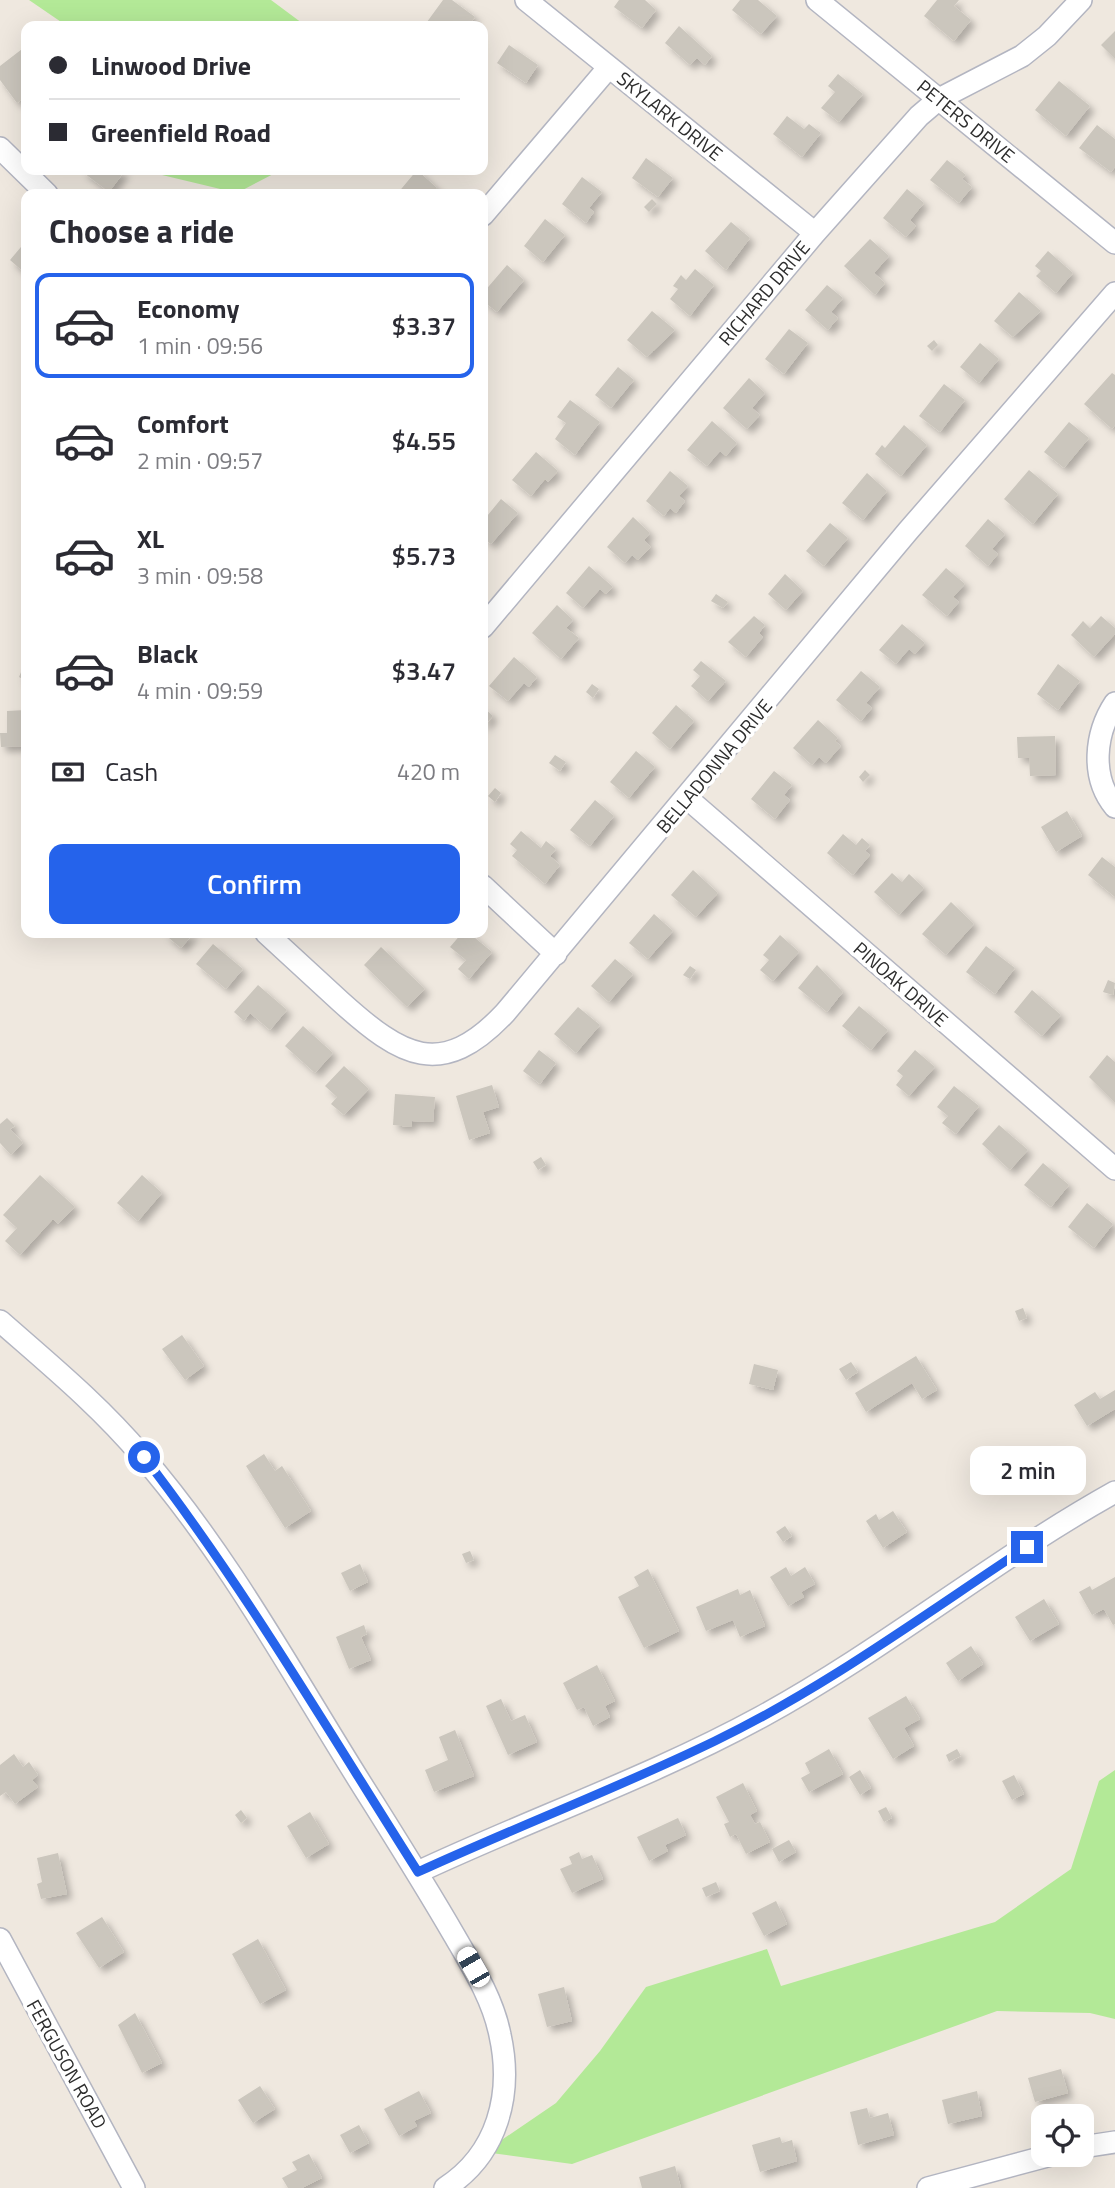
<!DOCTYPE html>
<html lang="en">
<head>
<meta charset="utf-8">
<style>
	body { margin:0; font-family:"Titillium Web",sans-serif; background:#f7f7f7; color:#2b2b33; height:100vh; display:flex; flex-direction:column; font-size:26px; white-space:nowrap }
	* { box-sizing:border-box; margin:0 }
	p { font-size:23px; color:#7c7c81 }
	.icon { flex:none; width:38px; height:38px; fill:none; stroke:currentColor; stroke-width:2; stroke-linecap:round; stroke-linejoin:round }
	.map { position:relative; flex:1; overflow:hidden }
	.details { position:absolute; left:21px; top:189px; width:467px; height:749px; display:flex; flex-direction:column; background:#fff; border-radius:14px; box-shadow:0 7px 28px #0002 }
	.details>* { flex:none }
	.guide { position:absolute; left:21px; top:21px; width:467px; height:154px; border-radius:14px; box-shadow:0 7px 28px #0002; display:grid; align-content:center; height:154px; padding:0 28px; background:#fff }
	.tools { position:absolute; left:1031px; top:2104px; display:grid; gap:14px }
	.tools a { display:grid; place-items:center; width:63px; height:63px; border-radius:14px; background:#fff; box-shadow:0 7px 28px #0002; font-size:35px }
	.end { position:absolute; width:32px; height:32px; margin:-16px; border:9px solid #2563eb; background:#fff; box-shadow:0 0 0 4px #fff }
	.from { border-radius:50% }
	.bubble { position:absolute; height:49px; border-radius:14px; background:#fff; box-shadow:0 7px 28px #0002; font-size:23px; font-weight:600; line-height:49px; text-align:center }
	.car { position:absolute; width:21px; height:42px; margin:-21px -10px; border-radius:9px; box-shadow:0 0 5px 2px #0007; background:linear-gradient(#fff 24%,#345 0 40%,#fff 0 76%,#345 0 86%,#fff 0) }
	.guide b { display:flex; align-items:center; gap:24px; height:66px; font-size:26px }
	.guide b+b { border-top:2px solid #e1e1e2 }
	.guide i { width:18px; height:18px; background:#2b2b33 }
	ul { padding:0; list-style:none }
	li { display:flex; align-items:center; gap:21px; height:105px; margin:0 14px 10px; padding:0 14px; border:4px solid transparent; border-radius:14px }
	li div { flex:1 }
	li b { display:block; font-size:26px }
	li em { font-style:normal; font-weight:600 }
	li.on { border-color:#2563eb }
	li>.icon { width:63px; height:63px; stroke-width:1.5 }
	h2 { padding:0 28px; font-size:32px; line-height:84px }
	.pay { display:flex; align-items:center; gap:18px; height:77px; padding:0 28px; font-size:26px }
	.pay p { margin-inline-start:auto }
	.action { display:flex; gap:14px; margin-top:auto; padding:14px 28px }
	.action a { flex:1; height:80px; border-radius:14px; background:#2563eb; color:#fff; font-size:28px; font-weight:600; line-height:80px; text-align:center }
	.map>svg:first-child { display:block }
</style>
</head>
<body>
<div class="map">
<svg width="1115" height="2188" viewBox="0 0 1115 2188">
	<defs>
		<filter id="shadow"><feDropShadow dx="5" dy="5" stdDeviation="3.5" flood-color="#0004"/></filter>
	</defs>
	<rect width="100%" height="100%" fill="#efe8df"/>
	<path fill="#b3e997" d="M29 0H271L306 26H67Z
		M157 170H281L237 193 162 175Z
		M1115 1770V2019L1090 2013 997 2011 572 2164 484 2152 556 2103 600 2051 646 1987 767 1949 781 1986 995 1922 1071 1869 1099 1781Z"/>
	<path fill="#cbc6bd" filter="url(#shadow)" d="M443 0H452L475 17 468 26H424Z
		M619 0H645L656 10 642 28 614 7Z
		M740 0H758L777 16 761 34 732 10Z
		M937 0H959L954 6 971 20 954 41 924 16Z
		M679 26 712 56 705 65 697 58 690 65 665 43Z
		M1115 31V59L1101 45Z
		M509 45 538 65 526 83 497 63Z
		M26 46V96L17 103 0 80V66Z
		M838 74 863 94 839 122 821 108 835 92 828 86Z
		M1059 81 1090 106 1066 136 1035 110Z
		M787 116 804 129 809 124 821 133 802 157 773 134Z
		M1097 125 1115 139V167L1111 172 1079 148Z
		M646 158 673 178 658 197 632 178Z
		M947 160 966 175 962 179 972 187 959 203 930 180Z
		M80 170H121L124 172 109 192Z
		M417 170 437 188 432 194H397Z
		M582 177 602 192 589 208 594 212 586 223 562 204Z
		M907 189 924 203 910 220 916 226 906 237 883 218Z
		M652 199 657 204 649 212 644 207Z
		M545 219 565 235 543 262 524 246Z
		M731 222 750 238 726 270 705 251Z
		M870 239 889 256 874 273 885 283 875 295 844 266Z
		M26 241V274L10 260Z
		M1048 251 1073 273 1056 293 1036 276 1041 271 1035 266Z
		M507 265 524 280 497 312 483 301V293Z
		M695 269 714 285 690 316 670 299 678 289 673 286 681 275 686 280Z
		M827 285 843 298 831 312 838 318 828 330 805 310Z
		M1019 292 1041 311 1013 337 994 321Z
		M652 311 675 330 647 357 627 340Z
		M789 329 808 343 784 374 765 359Z
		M934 340 938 345 932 351 927 346Z
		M980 343 999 359 979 383 960 367Z
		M618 367 634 380 611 408 595 395Z
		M1112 373 1115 375V425L1112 429 1084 404Z
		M749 378 765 393 752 408 760 415 747 429 723 408Z
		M944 384 965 400 940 432 919 416Z
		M570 400 600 422 575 455 555 439 566 423 557 417Z
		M712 421 737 443 726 456 720 451 707 466 687 450Z
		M1069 422 1089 438 1064 468 1044 452Z
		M904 425 927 445 901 476 875 454 882 445 885 448Z
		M536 452 558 471 548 482 545 479 531 496 512 480Z
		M1029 470 1058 494 1033 524 1004 499Z
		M670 471 688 486 679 496 685 501 676 513 670 508 664 516 646 501Z
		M867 473 887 491 863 520 842 503Z
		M501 499 518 513 491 544 483 538V521Z
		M633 517 650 533 644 540 651 547 638 560 632 555 625 563 607 547Z
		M988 519 1005 534 992 549 998 554 988 566 965 546Z
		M830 523 848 538 824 566 806 551Z
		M589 566 613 587 606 594 600 589 583 608 566 593Z
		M946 568 965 584 953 597 959 602 947 616 922 595Z
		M785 574 803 591 786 610 768 594Z
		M716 594 728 602 723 608 711 601Z
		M557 605 573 620 566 628 579 638 561 659 532 633Z
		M754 616 765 625 759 633 763 637 746 657 728 642Z
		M1101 616 1115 628V634L1094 657 1071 635 1083 621 1090 628Z
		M902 624 925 643 915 654 909 649 896 664 879 650Z
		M514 657 537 677 529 687 524 683 508 701 489 686Z
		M26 660V681L19 677Z
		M701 661 726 681 708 701 691 686 700 676 693 670Z
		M1058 664 1080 681 1058 710 1037 694Z
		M861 671 880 687 866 703 872 708 861 721 836 700Z
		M592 684 599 689 593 698 586 692Z
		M676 705 694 721 670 749 652 733Z
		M483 707 493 716 483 727Z
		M26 710V746L1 747 0 733H7V711Z
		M818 720 838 738 835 741 841 746 826 763 819 757 812 765 793 748Z
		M1055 736 1056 775 1030 776 1029 758H1018L1017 737Z
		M636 751 655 767 629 798 610 782Z
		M555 755 566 762 560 771 549 763Z
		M865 770 870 775 863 782 859 777Z
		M774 771 792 785 784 795 790 800 775 819 751 799Z
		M495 788 501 793 495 802 488 796Z
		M595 800 614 816 590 846 570 830Z
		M1067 811 1082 836 1056 852 1041 827Z
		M521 831 541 848 546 841 556 849 550 856 560 865 545 884 512 856 517 850 510 844Z
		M843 834 856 845 862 838 870 845 865 851 870 855 853 875 827 853Z
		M1102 857 1115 867V897L1088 875Z
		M693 870 718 893 696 917 671 895Z
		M892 873 902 882 909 874 924 888 899 915 874 892Z
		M951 902 974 924 946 955 922 934Z
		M654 914 673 931 648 959 629 943Z
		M163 933H194L181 948Z
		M462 933H469L492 952 469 979 458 969 466 960 450 947Z
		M780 935 799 952 773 981 760 970 769 960 763 955Z
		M213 944 243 969 226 989 196 964Z
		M986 946 1015 968 995 994 966 972Z
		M381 947 425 989 407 1007 364 965Z
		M615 959 633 974 609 1002 591 986Z
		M817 965 843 992 827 1012 798 988Z
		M690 966 696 970 690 979 683 975Z
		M1108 980 1115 983 1113 995 1103 992Z
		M258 985 287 1010 270 1030 250 1013 244 1021 234 1012Z
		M1032 990 1061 1015 1042 1036 1014 1012Z
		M859 1006 888 1030 871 1050 842 1026Z
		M578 1007 600 1025 576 1053 554 1034Z
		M303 1026 333 1053 315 1073 285 1046Z
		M539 1050 556 1063 540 1084 523 1071Z
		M915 1050 935 1067 909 1096 896 1085 903 1076 897 1071Z
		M1107 1055 1115 1062V1103L1089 1077Z
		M344 1066 369 1089 344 1115 331 1104 337 1097 325 1086Z
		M492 1085 499 1107 483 1112 490 1133 469 1140 456 1096Z
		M954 1086 979 1106 956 1134 942 1123 948 1116 937 1107Z
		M395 1094 435 1097 433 1122 412 1121 411 1127 393 1125Z
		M7 1118 15 1126 10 1129 23 1143 11 1155 0 1143V1124Z
		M999 1125 1028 1150 1010 1170 982 1144Z
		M541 1157 546 1165 538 1170 533 1162Z
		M1043 1163 1069 1185 1051 1207 1024 1185Z
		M40 1175 75 1207 58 1224 53 1219 20 1255 5 1241 17 1228 3 1215Z
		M142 1175 162 1193 138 1221 117 1203Z
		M1087 1203 1113 1224 1094 1248 1068 1227Z
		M1023 1308 1027 1318 1019 1321 1015 1311Z
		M182 1335 204 1366 185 1380 162 1349Z
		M916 1356 937 1390 922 1399 912 1383 866 1412 855 1393Z
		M851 1362 858 1372 846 1380 839 1369Z
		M754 1364 778 1370 773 1390 749 1384Z
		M1115 1390V1409L1087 1426 1074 1405 1095 1392 1100 1399Z
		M264 1454 275 1471 282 1466 311 1511 285 1528 246 1466Z
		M893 1511 907 1532 883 1548 866 1521 876 1514 879 1520Z
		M785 1526 792 1536 783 1542 776 1532Z
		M470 1551 474 1560 466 1563 462 1554Z
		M360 1564 368 1582 350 1591 341 1573Z
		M786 1567 791 1576 805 1567 815 1584 801 1592 804 1597 788 1606 770 1577Z
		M648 1569 679 1631 644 1648 618 1597 639 1586 634 1577Z
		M1115 1577V1624L1113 1625 1104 1609 1092 1615 1079 1592 1090 1586 1092 1590Z
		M738 1589 740 1595 750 1590 765 1626 740 1637 733 1620 706 1631 696 1607Z
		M1044 1599 1059 1624 1030 1641 1015 1617Z
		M364 1625 367 1634 361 1637 371 1660 349 1669 336 1637Z
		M971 1646 983 1664 958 1681 946 1663Z
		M597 1665 615 1701 605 1706 610 1717 593 1726 584 1707 577 1710 563 1683Z
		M906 1696 920 1719 904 1728 914 1746 893 1759 868 1718Z
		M501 1699 511 1721 525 1715 537 1742 508 1755 486 1706Z
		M455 1730 474 1776 434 1792 425 1770 448 1760 439 1737Z
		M829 1749 843 1774 809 1792 801 1778 810 1773 805 1763Z
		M957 1749 961 1756 949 1762 946 1755Z
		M14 1754 23 1767 29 1762 38 1775 32 1780 38 1787 15 1804 6 1792 0 1796V1765Z
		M860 1770 871 1788 860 1795 849 1777Z
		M1014 1775 1024 1794 1012 1800 1002 1781Z
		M743 1783 757 1811 750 1815 755 1824 760 1822 770 1842 746 1854 736 1834 730 1837 724 1824 729 1822 716 1797Z
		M886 1807 892 1818 884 1822 878 1811Z
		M241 1810 247 1818 241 1823 235 1815Z
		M310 1812 329 1844 306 1858 287 1826Z
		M678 1818 686 1835 665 1845 668 1851 649 1861 637 1837Z
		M789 1840 796 1852 779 1862 772 1849Z
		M579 1852 582 1859 592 1855 603 1879 572 1893 560 1869 572 1864 569 1857Z
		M58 1853 67 1894 41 1899 37 1884 42 1882 37 1858Z
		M716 1882 720 1891 706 1897 702 1888Z
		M776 1901 787 1924 764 1936 752 1913Z
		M102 1917 124 1952 99 1968 76 1933Z
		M258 1939 286 1990 260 2004 232 1954Z
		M564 1987 572 2021 547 2027 538 1994Z
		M135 2013 162 2063 142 2073 118 2025Z
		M1061 2069 1068 2093 1035 2102 1028 2078Z
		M260 2086 275 2109 253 2123 238 2100Z
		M419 2091 431 2113 414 2121 417 2126 399 2136 384 2109Z
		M977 2091 982 2116 948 2124 942 2100Z
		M867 2108 870 2118 888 2113 894 2135 858 2145 850 2112Z
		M359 2125 369 2143 350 2153 340 2135Z
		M780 2137 782 2143 792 2140 797 2161 760 2172 752 2145Z
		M309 2154 322 2178 302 2188H288L282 2178 297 2170 292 2162Z
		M675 2166 681 2188H642L639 2177Z"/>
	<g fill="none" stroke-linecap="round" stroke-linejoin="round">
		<g stroke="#b3b5c1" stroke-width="24">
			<path id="minor" d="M526 0 815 233
				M817 0 1115 243
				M0 148 47 194
				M483 215 609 67
				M483 627 815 233 919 116 939 99 1022 56 1047 36 1081 0
				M1115 703C1095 733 1090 777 1115 807
				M687 798 1115 1169
				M483 886 556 954
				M266 933C291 956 316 979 341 1002 401 1056 441 1081 505 1013L908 531 1115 293
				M0 1321C49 1364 100 1406 142 1456 233 1561 299 1687 374 1804 401 1847 428 1890 454 1935 472 1966 493 1999 500 2035 513 2094 498 2154 445 2188
				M418 1872C531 1819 651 1777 761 1717 884 1650 993 1560 1115 1492
				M0 1939 134 2188
				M1082 2147 1115 2142
				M928 2188 1055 2154"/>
		</g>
		<use href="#minor" stroke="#fff" stroke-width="21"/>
	</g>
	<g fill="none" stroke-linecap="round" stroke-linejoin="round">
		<path stroke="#2563eb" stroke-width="9" d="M144 1457C245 1588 329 1732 418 1872 516 1827 618 1788 715 1741 825 1688 925 1614 1027 1547"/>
	</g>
	<g text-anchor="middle" stroke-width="7" stroke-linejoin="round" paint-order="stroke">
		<g font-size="19" fill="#2d2d2d" stroke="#fff">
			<text transform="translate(670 116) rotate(39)" y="7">SKYLARK DRIVE</text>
			<text transform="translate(966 121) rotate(39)" y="7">PETERS DRIVE</text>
			<text transform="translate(764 293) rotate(-50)" y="7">RICHARD DRIVE</text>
			<text transform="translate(714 766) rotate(-50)" y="7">BELLADONNA DRIVE</text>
			<text transform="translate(901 984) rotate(41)" y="7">PINOAK DRIVE</text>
			<text transform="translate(67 2064) rotate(61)" y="7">FERGUSON ROAD</text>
		</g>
	</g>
</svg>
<div class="tools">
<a><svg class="icon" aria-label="locate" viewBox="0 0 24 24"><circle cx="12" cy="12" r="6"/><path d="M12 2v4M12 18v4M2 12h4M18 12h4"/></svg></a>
</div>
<i class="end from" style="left:144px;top:1457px"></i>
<i class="end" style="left:1027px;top:1547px"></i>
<div class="bubble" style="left:970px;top:1446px;width:116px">2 min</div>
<i class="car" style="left:473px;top:1967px;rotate:330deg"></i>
<div class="guide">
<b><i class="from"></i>Linwood Drive</b>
<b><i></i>Greenfield Road</b>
</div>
<section class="details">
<h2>Choose a ride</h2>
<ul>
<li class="on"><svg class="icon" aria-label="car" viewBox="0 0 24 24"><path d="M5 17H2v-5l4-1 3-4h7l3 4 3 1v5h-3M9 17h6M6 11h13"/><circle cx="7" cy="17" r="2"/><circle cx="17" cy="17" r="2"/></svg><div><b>Economy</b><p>1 min · 09:56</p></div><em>$3.37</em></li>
<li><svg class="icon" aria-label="car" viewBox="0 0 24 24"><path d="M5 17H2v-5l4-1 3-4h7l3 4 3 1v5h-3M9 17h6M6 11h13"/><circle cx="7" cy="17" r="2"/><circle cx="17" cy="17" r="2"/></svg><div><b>Comfort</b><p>2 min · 09:57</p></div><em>$4.55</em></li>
<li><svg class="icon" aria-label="car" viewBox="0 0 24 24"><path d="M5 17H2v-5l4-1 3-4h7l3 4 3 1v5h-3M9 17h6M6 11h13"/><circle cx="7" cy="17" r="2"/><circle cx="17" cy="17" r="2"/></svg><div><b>XL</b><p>3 min · 09:58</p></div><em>$5.73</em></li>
<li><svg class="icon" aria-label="car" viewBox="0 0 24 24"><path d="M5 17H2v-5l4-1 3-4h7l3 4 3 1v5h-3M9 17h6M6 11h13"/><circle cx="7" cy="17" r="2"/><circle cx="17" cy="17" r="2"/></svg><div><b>Black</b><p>4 min · 09:59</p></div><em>$3.47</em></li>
</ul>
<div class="pay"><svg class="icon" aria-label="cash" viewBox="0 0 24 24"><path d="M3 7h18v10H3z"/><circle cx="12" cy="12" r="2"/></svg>Cash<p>420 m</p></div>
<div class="action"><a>Confirm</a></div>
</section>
</div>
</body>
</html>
